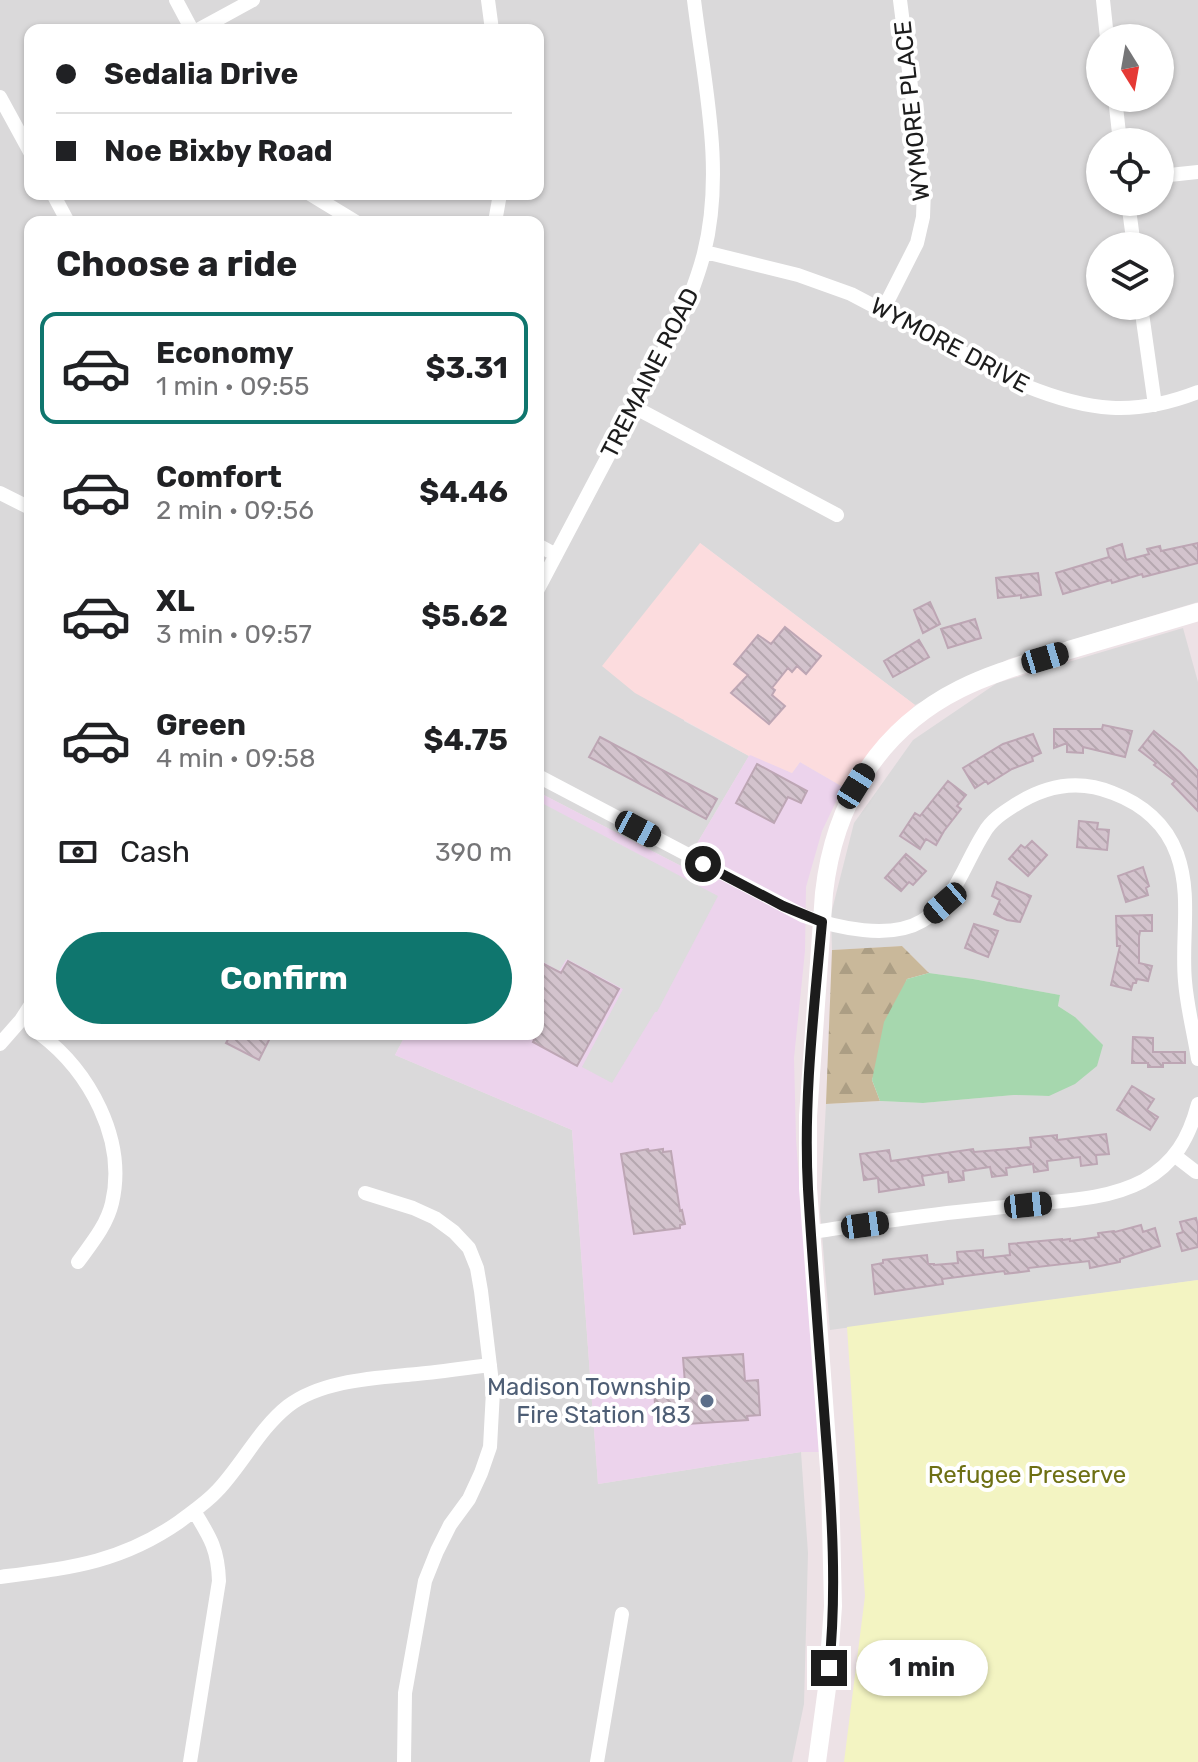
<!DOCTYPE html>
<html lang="en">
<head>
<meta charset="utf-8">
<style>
	body { margin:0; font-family:Rubik,sans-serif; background:#f6f6f6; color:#202124; height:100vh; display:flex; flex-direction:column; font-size:30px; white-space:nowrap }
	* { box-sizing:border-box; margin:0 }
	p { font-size:26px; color:#757577 }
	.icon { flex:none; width:44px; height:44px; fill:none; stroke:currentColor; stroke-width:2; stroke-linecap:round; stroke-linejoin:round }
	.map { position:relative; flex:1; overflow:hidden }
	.panel { position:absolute; left:24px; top:216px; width:520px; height:824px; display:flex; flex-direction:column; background:#fff; border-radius:16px; box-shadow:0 2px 6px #0004 }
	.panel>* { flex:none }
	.top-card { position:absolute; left:24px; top:24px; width:520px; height:176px; border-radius:16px; box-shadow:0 2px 6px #0004; display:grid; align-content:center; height:176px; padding:0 32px; background:#fff }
	.needle { width:52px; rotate:169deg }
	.tools { position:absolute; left:1086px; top:24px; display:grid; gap:16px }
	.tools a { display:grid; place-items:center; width:88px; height:88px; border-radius:50%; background:#fff; box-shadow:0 2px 6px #0004; font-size:40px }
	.end { position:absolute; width:36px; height:36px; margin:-18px; border:10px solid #1c1c1c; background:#fff; box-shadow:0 0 0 4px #fff }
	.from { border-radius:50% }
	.bubble { position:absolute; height:56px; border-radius:28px; background:#fff; box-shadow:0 2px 6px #0004; font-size:26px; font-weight:700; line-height:56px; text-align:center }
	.car { position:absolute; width:24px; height:48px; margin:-24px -12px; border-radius:10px; box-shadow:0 0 6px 2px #0007; background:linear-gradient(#222 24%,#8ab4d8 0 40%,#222 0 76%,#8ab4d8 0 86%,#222 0) }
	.top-card b { display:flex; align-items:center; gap:28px; height:76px; font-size:30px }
	.top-card b+b { border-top:2px solid #e0e0e0 }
	.top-card i { width:20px; height:20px; background:#202124 }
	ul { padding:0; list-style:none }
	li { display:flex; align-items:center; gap:24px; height:112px; margin:0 16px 12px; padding:0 16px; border:4px solid transparent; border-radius:16px }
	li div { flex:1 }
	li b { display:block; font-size:30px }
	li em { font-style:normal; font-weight:700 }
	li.active { border-color:#0f766e }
	li>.icon { width:72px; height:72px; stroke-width:1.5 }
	h2 { padding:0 32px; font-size:36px; line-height:96px }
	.pay { display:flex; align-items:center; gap:20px; height:88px; padding:0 32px; font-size:30px }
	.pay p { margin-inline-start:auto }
	.button { display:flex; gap:16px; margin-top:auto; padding:16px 32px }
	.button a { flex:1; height:92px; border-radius:48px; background:#0f766e; color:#fff; font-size:32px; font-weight:700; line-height:92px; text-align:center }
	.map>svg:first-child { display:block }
</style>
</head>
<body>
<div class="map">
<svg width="1198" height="1762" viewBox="0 0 1198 1762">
	<defs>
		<pattern id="forest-firs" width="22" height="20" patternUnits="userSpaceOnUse" patternTransform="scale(2)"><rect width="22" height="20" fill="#c9b89a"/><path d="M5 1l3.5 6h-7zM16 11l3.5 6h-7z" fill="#ac9e84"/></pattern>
		<pattern id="building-back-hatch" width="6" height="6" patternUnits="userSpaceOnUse" patternTransform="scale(2)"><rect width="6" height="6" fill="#d3c3cd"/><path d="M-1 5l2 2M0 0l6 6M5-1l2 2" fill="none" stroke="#b5a7af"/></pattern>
	</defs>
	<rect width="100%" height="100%" fill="#ede2e6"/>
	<path fill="#dad9da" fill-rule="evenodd" d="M0 0H1198V602L1009 659 915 705 700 543 684 721 749 756 683 867 538 792V222H30V1034H406L395 1055 572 1130 598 1484 801 1452 808 1553 804 1704 792 1762H0ZM30 30H538V194H30ZM1100 38H1160V98H1100ZM1100 142H1160V202H1100ZM1100 246H1160V306H1100Z
		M1183 628 1198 682V1280L830 1330 820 1211 826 1104 880 1101 923 1103 1014 1095 1049 1096 1075 1017 1058 1006 1060 995 973 979 929 973 902 946 832 950 831 914 854 823 913 740 997 683Z"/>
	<path fill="#ecd3ec" d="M750 754 792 773 800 762 843 787 822 831 806 887 805 951 794 1058 796 1139 819 1452H801L598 1484 572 1130 395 1055 406 1034H538V792L683 867Z"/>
	<path fill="#fcdcde" d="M700 543 915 705 843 787 800 762 792 773 750 755 749 756 635 693 602 666Z"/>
	<path fill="url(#forest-firs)" d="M902 946 929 973 907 979 872 1080 880 1101 826 1104 832 950Z"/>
	<path fill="#f3f4c2" d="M1198 1280V1762H844L865 1596 847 1327Z"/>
	<path fill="#dcdcdc" d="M538 801 718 896 657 1012H655L612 1083 582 1067 623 989 567 959 566 960 559 971 538 959Z"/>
	<path fill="#a6d7ae" d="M929 973 973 979 1060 995 1058 1006 1075 1017 1103 1045 1097 1066 1075 1084 1049 1096 1014 1095 923 1103 880 1101 872 1080 884 1022 907 979Z"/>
	<path fill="url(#building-back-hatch)" stroke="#bda6b4" stroke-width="2" d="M1198 543V563L1143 577 1142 574 1112 583 1111 580 1063 594 1056 573 1109 557 1107 549 1122 544 1126 560 1149 554 1147 549 1160 546 1161 551Z
		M1038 573 1041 595 1021 598V595L998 598 996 578Z
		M930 602 940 624 923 633 914 610Z
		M975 619 981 638 948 648 941 629Z
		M785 627 821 656 806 674 797 666 792 672 788 668 772 688 775 690 772 695 785 706 769 724 731 693 748 675 734 664 758 635 771 644Z
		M919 640 929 657 893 677 884 661Z
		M1103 725 1132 731 1125 757 1083 747V753L1067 752V743L1054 748V729H1102Z
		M1154 731 1180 752 1198 771V811L1172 784 1175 781 1154 765 1156 763 1139 750Z
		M1033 734 1041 753 1032 757 1033 761 1012 769 988 784 986 781 975 788 963 768 1003 744Z
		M600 737 717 799 706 819 589 757Z
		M757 764 807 791 801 803 788 797 774 823 736 803Z
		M948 781 966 795 957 806 961 809 944 831 936 845 926 839 920 849 900 836 915 813 920 816Z
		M1079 821 1098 823 1097 829 1109 830 1107 850 1077 847Z
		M1032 841 1047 855 1028 876 1009 859 1021 845 1025 848Z
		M906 854 926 871 913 885 909 882 901 891 885 878Z
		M1143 867 1149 886 1146 888 1148 895 1126 902 1118 876Z
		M997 882 1031 896 1020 922 1007 920 994 914 1000 900 992 896Z
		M1152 915V931H1140L1139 937V963L1152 966 1148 981 1137 979 1136 983H1133L1131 990 1111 985 1120 946H1117L1116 916Z
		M974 924 998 931 988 957 965 948Z
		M538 961 561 973 568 961 619 989 577 1066 533 1042 543 1022 538 1019Z
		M231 1034H272L259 1060 226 1043Z
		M1133 1037 1153 1038V1052H1185V1063H1163V1067H1148V1063H1132Z
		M1132 1086 1154 1099 1147 1110 1158 1117 1150 1130 1117 1110Z
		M1106 1134 1109 1154 1096 1155 1097 1164 1081 1166 1080 1157 1047 1161 1048 1170 1034 1172 1033 1164 1006 1168 1007 1175 992 1177 990 1167 963 1171 964 1180 949 1182 948 1172 922 1176 924 1185 879 1192 878 1178 864 1180 860 1154 889 1150 891 1161 973 1149 974 1152 1031 1147 1030 1138 1057 1135V1140Z
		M648 1149 649 1151 663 1149V1152L671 1151 680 1211 682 1210 685 1224 680 1225V1228L634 1234 621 1154Z
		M1196 1218 1198 1226V1247L1182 1251 1177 1234 1183 1232 1180 1222Z
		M1141 1225 1143 1232 1155 1228 1160 1246 1120 1259V1262L1090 1268 1089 1261 1028 1268 1029 1271 1005 1274 1004 1271 942 1279 943 1284 875 1294 872 1265 883 1263V1260L927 1255 928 1264H934V1265L958 1263 957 1252 983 1250V1258L1010 1255 1009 1244 1062 1239V1240L1070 1239V1241L1099 1237 1098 1233 1114 1231 1115 1232Z
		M743 1354 745 1381 758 1380 760 1415 747 1416 748 1420 687 1424V1419L656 1421 654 1388 685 1383 683 1358Z"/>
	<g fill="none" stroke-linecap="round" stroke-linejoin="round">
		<path stroke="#fff" stroke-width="14" d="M176 0 192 30
			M488 0 492 30
			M1103 0 1107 38
			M198 30 253 0
			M0 97 30 152
			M1115 98 1120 142
			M1160 176 1198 172
			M53 194 68 222
			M310 194 356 222
			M1128 202 1134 246
			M495 222 500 194
			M705 252 798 275 851 294 1026 386C1088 411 1134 417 1198 392
			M1141 306 1155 405
			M883 310 917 243 923 217 924 189 900 0
			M634 407 837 515
			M0 493 30 508
			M538 545 556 555
			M538 589 684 312C691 293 699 274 704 253 725 170 704 83 694 0
			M538 776 804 916C837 928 890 940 922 921 956 901 964 864 984 833 991 820 1004 812 1015 805 1046 785 1079 779 1113 793 1142 804 1166 824 1177 854 1192 895 1181 939 1185 981 1187 1007 1194 1033 1198 1059
			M40 1034C89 1071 127 1139 112 1203 107 1225 91 1244 78 1262
			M0 1044 21 1020 30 1006
			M1174 1155 1196 1172
			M365 1193 413 1208 435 1218 454 1232 469 1248 477 1268 481 1291 493 1391 490 1447 481 1473 469 1499 450 1525 437 1551 425 1581 405 1693 404 1762
			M812 1232C860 1225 909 1217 957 1212 986 1209 1014 1206 1042 1203 1076 1200 1113 1197 1143 1181 1175 1163 1189 1138 1198 1104
			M0 1577C69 1568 120 1563 179 1522 192 1512 206 1503 217 1491 242 1465 259 1429 288 1406 322 1380 376 1378 417 1374 441 1372 466 1368 490 1365
			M190 1762 219 1581C218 1549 210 1537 194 1511
			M597 1762 622 1614"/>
		<path stroke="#fff" stroke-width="18" d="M817 1762 827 1688 833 1606 830 1482 808 1188V1116L824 893C834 804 878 730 960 689 994 672 1032 662 1069 650 1112 637 1155 625 1198 612"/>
	</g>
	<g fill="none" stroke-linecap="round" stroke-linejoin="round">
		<path stroke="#1c1c1c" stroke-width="10" d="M703 864 783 906 822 922C814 1010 803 1101 808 1189 813 1272 820 1355 826 1437 832 1514 837 1591 829 1668"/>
	</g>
	<circle fill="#5c6f8a" stroke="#fff" stroke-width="3" cx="707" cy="1401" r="8"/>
	<g text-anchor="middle" stroke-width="8" stroke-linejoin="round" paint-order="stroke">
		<g font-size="24" fill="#1c1c1c" stroke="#fff">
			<text transform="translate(912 111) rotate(-96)" y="8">WYMORE PLACE</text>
			<text transform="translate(950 345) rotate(28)" y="8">WYMORE DRIVE</text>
			<text transform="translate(650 373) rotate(-63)" y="8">TREMAINE ROAD</text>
		</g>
		<g font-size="24" fill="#4e5e75" stroke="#fff" text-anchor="end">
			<text x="691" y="1395">Madison Township<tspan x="691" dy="28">Fire Station 183</tspan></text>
		</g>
		<g font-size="24" fill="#6e7014" stroke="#fff">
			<text x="1027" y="1483">Refugee Preserve</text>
		</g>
	</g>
</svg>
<div class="tools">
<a><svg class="needle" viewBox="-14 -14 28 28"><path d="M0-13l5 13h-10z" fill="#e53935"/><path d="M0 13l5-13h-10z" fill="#757577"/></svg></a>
<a><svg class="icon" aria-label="locate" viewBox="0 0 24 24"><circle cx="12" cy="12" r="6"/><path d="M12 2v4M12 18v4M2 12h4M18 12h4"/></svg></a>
<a><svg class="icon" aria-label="layers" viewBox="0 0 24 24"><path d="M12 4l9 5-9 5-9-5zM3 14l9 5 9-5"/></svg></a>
</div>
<i class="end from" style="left:703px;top:864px"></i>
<i class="end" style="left:829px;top:1668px"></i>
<div class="bubble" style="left:856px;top:1640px;width:132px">1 min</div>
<i class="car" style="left:1045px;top:658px;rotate:73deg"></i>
<i class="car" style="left:856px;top:786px;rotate:32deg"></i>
<i class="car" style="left:638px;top:829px;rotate:118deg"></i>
<i class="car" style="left:945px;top:903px;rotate:229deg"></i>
<i class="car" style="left:1028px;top:1205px;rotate:84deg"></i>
<i class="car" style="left:865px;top:1225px;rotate:82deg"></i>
<div class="top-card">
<b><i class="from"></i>Sedalia Drive</b>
<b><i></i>Noe Bixby Road</b>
</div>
<section class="panel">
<h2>Choose a ride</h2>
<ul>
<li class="active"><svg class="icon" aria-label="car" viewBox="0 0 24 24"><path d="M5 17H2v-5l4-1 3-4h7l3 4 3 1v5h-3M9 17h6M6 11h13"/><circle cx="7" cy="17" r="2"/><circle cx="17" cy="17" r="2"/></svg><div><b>Economy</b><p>1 min · 09:55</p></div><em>$3.31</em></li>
<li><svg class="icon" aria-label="car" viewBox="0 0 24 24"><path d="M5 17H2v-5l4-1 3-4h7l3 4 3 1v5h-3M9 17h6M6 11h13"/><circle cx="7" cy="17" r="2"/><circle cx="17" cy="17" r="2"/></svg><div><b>Comfort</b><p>2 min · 09:56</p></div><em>$4.46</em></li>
<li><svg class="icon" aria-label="car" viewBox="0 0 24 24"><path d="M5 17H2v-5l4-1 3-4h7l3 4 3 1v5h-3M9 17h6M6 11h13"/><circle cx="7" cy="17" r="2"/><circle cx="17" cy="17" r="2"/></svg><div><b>XL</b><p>3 min · 09:57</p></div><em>$5.62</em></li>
<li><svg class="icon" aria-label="car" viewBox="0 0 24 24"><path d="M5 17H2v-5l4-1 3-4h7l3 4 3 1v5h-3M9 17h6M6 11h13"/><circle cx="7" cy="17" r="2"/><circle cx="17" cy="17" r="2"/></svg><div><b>Green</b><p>4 min · 09:58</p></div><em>$4.75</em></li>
</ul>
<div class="pay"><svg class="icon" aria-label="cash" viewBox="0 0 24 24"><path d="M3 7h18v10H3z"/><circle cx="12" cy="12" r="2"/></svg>Cash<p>390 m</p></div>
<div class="button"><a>Confirm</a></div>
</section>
</div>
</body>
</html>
